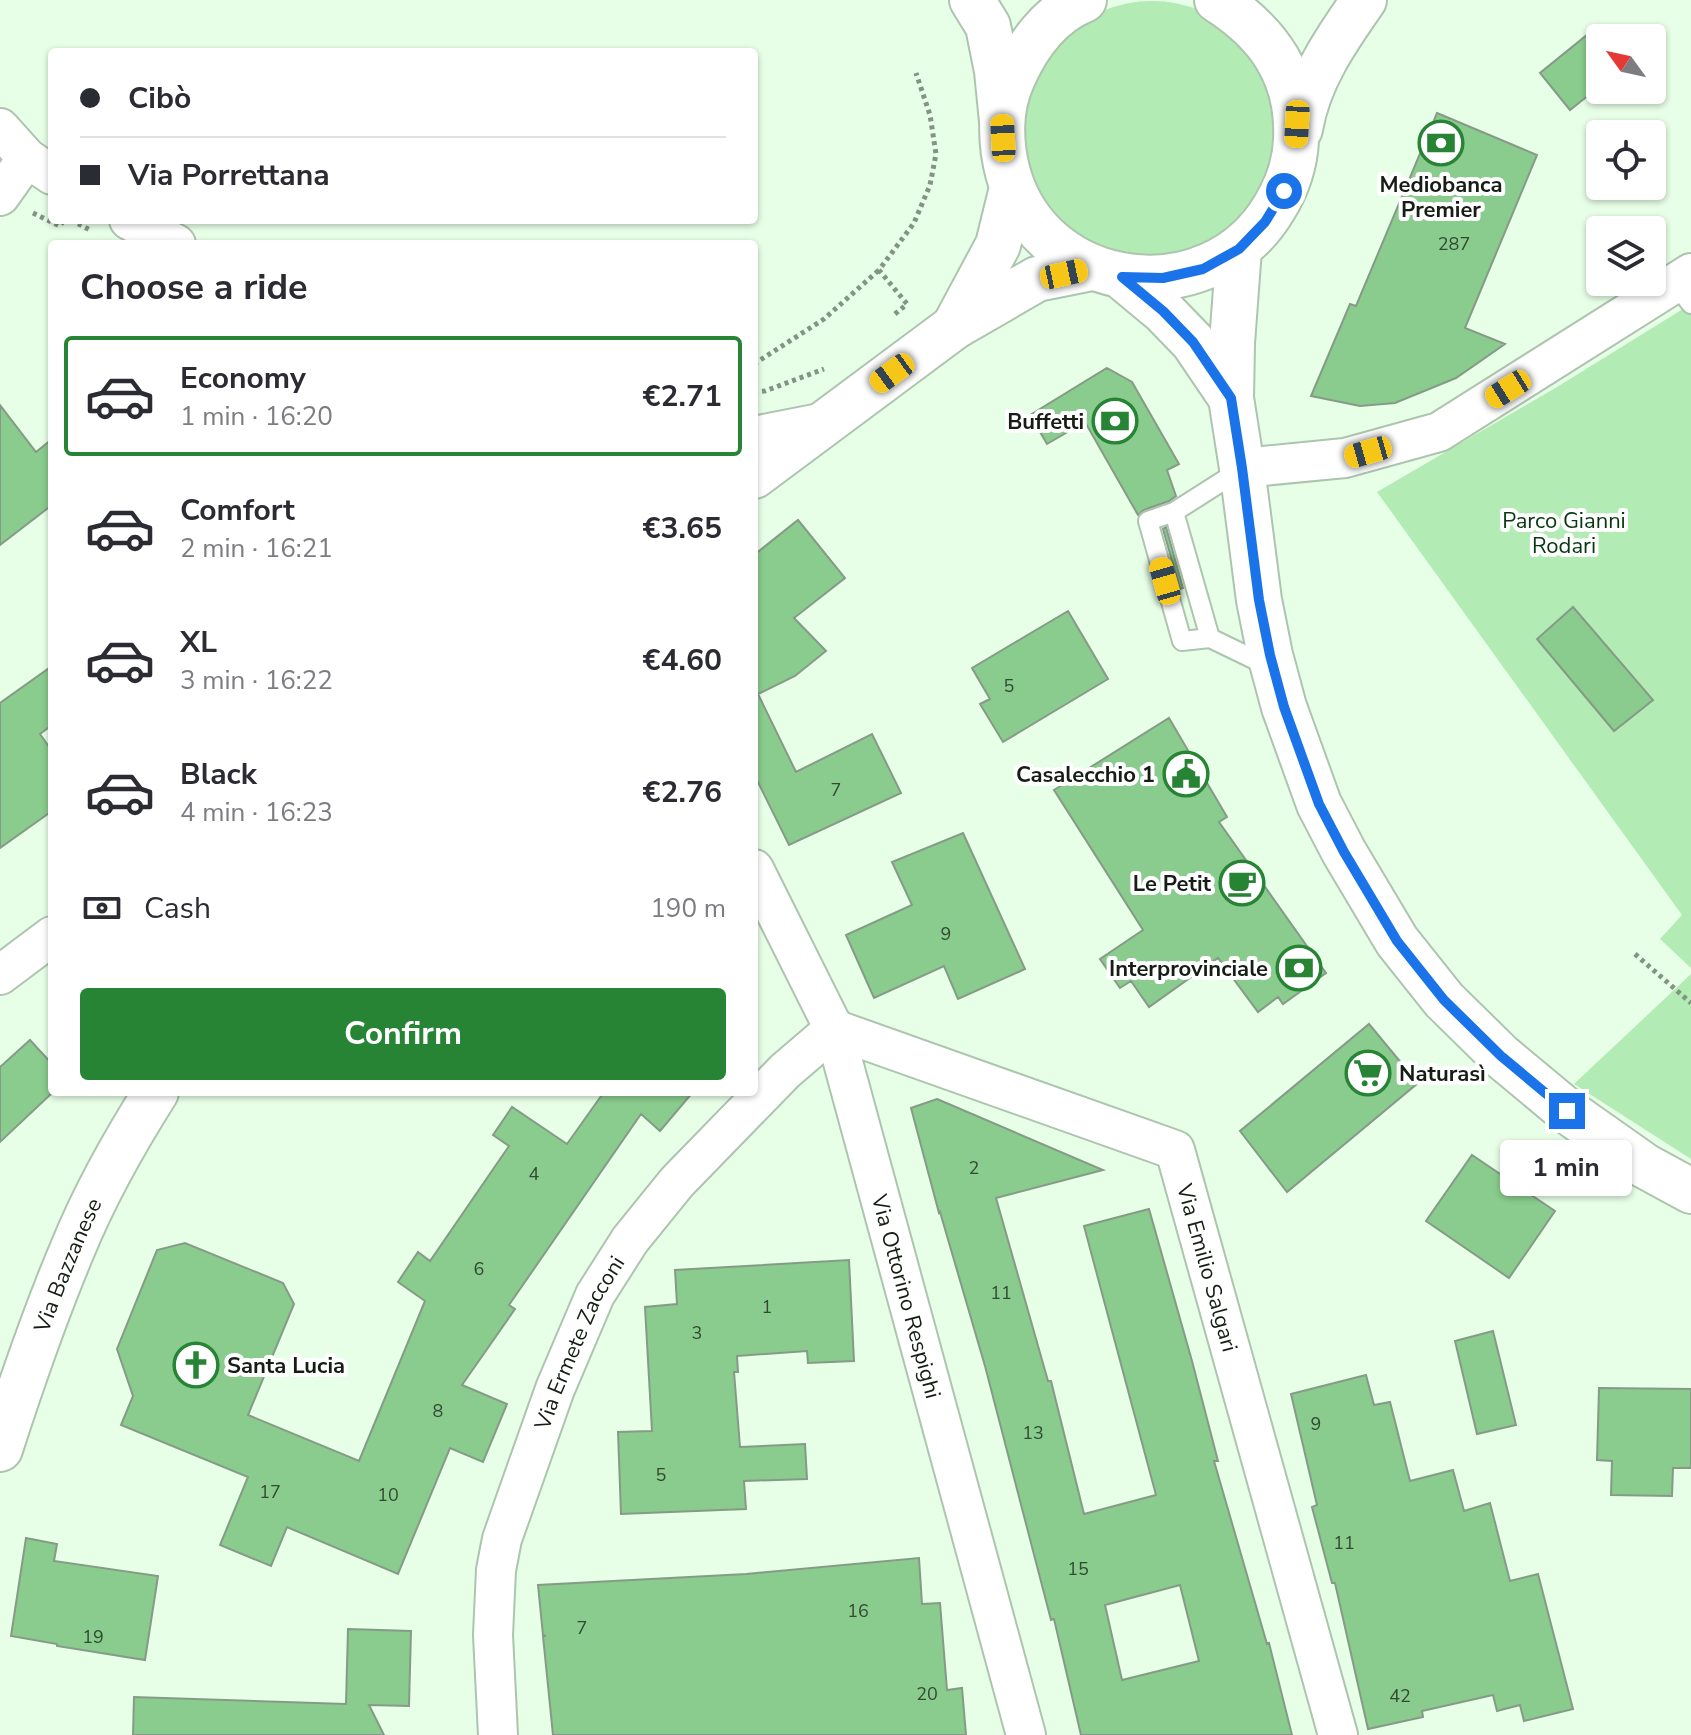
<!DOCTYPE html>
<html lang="en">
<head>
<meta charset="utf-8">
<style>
	body { margin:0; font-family:"Nunito Sans",sans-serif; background:#f2f2f3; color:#2b2b33; height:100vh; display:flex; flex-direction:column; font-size:30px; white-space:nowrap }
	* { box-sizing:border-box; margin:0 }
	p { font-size:26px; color:#7c7c81 }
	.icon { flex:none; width:44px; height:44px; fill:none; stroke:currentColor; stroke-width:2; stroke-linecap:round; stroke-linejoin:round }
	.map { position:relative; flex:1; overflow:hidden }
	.side { position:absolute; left:48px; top:240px; width:710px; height:856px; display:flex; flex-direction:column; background:#fff; border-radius:8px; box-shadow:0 2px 6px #0004 }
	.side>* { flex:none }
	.hud { position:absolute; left:48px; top:48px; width:710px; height:176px; border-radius:8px; box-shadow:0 2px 6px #0004; display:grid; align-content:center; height:176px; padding:0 32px; background:#fff }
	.needle { width:52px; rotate:303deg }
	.fabs { position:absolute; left:1586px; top:24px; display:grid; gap:16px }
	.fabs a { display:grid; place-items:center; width:80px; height:80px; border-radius:8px; background:#fff; box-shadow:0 2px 6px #0004; font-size:40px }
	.end { position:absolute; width:36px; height:36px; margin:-18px; border:10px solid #1a73e8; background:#fff; box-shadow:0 0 0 4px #fff }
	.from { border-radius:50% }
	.bubble { position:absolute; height:56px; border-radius:8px; background:#fff; box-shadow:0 2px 6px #0004; font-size:26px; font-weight:700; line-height:56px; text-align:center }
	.car { position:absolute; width:24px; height:48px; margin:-24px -12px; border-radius:10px; box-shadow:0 0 6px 2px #0007; background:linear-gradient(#f5c518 24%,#345 0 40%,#f5c518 0 76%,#345 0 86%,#f5c518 0) }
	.hud b { display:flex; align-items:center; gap:28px; height:76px; font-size:30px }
	.hud b+b { border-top:2px solid #e1e1e2 }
	.hud i { width:20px; height:20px; background:#2b2b33 }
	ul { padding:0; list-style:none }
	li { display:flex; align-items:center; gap:24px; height:120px; margin:0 16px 12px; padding:0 16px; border:4px solid transparent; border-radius:8px }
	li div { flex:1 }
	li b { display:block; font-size:30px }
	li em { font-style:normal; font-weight:700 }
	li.selected { border-color:#278435 }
	li>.icon { width:72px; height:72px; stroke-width:1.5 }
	h2 { padding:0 32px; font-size:36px; line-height:96px }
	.pay { display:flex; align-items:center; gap:20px; height:88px; padding:0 32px; font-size:30px }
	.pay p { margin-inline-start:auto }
	.cta { display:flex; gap:16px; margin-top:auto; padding:16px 32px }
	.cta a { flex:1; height:92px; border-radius:8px; background:#278435; color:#fff; font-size:32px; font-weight:700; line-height:92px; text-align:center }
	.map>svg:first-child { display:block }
</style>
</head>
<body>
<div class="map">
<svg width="1691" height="1735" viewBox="0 0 1691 1735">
	<rect width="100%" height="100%" fill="#e7fee7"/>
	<path fill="#b3ebb5" d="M1024 129a128 128 0 1 1 256 0a128 128 0 1 1-256 0Z
		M1691 304V968L1660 939 1682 915 1377 492 1557 387Z
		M1691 974V1159L1574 1084Z"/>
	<path fill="#89cc8d" stroke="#869b87" stroke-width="2" fill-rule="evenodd" d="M1598 26 1608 38H1600V86L1570 110 1540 73Z
		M1437 113 1537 155 1465 328 1505 344 1456 378 1395 403 1360 406 1311 396 1350 304 1356 306Z
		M1107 368 1132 382 1179 464 1167 470 1176 496 1169 501 1144 510 1138 515 1085 422 1047 444 1030 415Z
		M0 405 36 452 52 439V505L0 545Z
		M798 520 845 578 794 618 826 651 795 676 758 694 796 772 872 734 901 793 789 845 754 774V555Z
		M1166 527 1183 588 1180 589 1163 529Z
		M1573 607 1653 700 1614 731 1537 639Z
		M1068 611 1108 679 1003 742 980 704 990 699 972 668Z
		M52 666V725L40 734 52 751V811L0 848V703Z
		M1169 718 1227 817 1219 822 1326 973 1283 1004 1278 997 1258 1012 1218 958 1149 1007 1131 981 1120 988 1100 959 1143 930 1054 790Z
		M963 833 1025 969 958 999 944 966 874 998 846 935 912 905 892 862Z
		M1369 1024 1418 1083 1287 1192 1240 1131Z
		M30 1040 52 1064V1093L0 1142V1067Z
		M604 1092H693L660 1131 641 1114 509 1305 515 1309 462 1385 507 1404 483 1462 450 1448 398 1574 287 1527 271 1566 220 1545 248 1477 121 1425 133 1396 117 1349 157 1250 185 1243 283 1283 294 1304 248 1415 359 1461 425 1301 398 1282 418 1252 430 1261 509 1146 493 1135 512 1107 567 1144Z
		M937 1099 1103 1170 996 1198 1048 1381H1051L1084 1514 1156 1495 1084 1226 1149 1209 1192 1361 1218 1461H1214L1267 1644 1269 1643 1292 1735H1081L1054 1619 1051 1620 985 1366 940 1212 939 1213 911 1108ZM1180 1585 1199 1661 1122 1680 1105 1605Z
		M1472 1155 1555 1211 1509 1278 1426 1221Z
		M849 1260 854 1361 808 1363 807 1351 737 1356 738 1372H734L740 1447 805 1444 807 1479 744 1481 746 1509 621 1514 618 1432 652 1431 645 1307 677 1304 675 1270Z
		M1493 1331 1516 1425 1477 1434 1455 1341Z
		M1366 1375 1374 1405 1390 1402 1410 1481 1453 1470 1464 1511 1490 1503 1510 1581 1538 1574 1573 1709 1524 1721 1520 1705 1497 1711 1493 1695 1422 1711 1423 1717 1368 1729 1335 1583H1332L1312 1507 1317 1505 1291 1394Z
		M1599 1388 1691 1389V1468H1673L1672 1496 1611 1495 1612 1461 1597 1460Z
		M26 1538 57 1544 54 1561 158 1576 145 1660 57 1646V1644L11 1636Z
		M919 1558 922 1604 940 1603 947 1690 962 1688 966 1735H553L543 1636H546L543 1635 538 1585 746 1574Z
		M348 1629 411 1631 409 1706 369 1705 384 1735H133L134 1697 346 1704Z"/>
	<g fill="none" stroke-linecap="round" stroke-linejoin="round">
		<g stroke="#adc4ae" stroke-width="22">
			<path id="service" d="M1675 283 1691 304
				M1240 470 1174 512 1210 638 1268 666
				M1174 512 1148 521 1182 641 1210 638"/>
		</g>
		<g stroke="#adc4ae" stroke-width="42">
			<g id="minor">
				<path d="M0 128 27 158 52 175"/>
				<path d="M0 196 27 158"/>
				<path d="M129 220 176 244"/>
				<path d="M754 436 825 422"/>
				<path d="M1242 468 1345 458 1439 432 1691 273"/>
				<path id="s1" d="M754 869 834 1029 1026 1735"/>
				<path d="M0 975 52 936"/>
				<path id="s2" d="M834 1029 1175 1150 1338 1735"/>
				<path id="s3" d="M498 1735 493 1635 496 1570 502 1539 555 1389 595 1295 630 1240 677 1182 785 1071 834 1029"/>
			</g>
		</g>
		<g stroke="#adc4ae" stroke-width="48">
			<path id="tertiary" d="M972 0 988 26 997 71 1002 121"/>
		</g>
		<g stroke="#adc4ae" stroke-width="48">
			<g id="secondary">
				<path d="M954 327 998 245 1012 188"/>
				<path d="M754 476 954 327 1037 279 1092 268"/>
				<path id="s4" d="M0 1449C22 1381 45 1314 73 1248 95 1194 125 1141 156 1092"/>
			</g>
		</g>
		<g stroke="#adc4ae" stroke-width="48">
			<path id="primary" d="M1084 0C1050 14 1027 46 1013 78 999 108 1000 143 1008 173 1042 295 1210 315 1274 208 1287 187 1295 164 1296 140 1299 76 1269 33 1217 0
				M1300 129C1308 80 1336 40 1364 0
				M1239 249 1232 343 1231 398 1242 468 1259 600 1270 655 1284 707 1319 804 1344 852 1397 941 1444 1000 1501 1056 1567 1111 1645 1166 1691 1191
				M1122 277 1163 311 1193 342 1231 398"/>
		</g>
		<path stroke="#849484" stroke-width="5" stroke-dasharray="4 4" stroke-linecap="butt" d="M33 213 60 226 64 220
			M71 220 92 231
			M895 314 907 304 879 270 914 223 930 185 936 154 930 115 916 73
			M754 364 824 319 879 270
			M754 392 765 391 824 369
			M1635 954 1691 1003"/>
		<use href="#service" stroke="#fff" stroke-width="18"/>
		<use href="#minor" stroke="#fff" stroke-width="38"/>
		<use href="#tertiary" stroke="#fff" stroke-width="44"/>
		<use href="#secondary" stroke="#fff" stroke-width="44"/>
		<use href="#primary" stroke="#fff" stroke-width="44"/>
	</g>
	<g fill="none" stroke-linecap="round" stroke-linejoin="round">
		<path stroke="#1a73e8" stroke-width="10" d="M1284 191 1265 222 1239 249 1203 269 1163 278 1122 277 1163 311 1193 342 1231 398 1242 468 1259 600 1270 655 1284 707 1319 804 1344 852 1397 941 1444 1000 1501 1056 1567 1111"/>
	</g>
	<defs>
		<g id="bank-ring" transform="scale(2.3)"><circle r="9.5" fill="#fff" stroke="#278435" stroke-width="1.5"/><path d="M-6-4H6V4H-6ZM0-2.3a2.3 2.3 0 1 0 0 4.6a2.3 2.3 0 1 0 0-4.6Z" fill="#278435"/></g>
		<g id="civic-ring" transform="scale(2.3)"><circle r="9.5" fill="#fff" stroke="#278435" stroke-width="1.5"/><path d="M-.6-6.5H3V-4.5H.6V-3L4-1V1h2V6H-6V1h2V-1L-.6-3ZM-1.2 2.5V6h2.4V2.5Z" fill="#278435"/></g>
		<g id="cafe-ring" transform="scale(2.3)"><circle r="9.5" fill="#fff" stroke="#278435" stroke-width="1.5"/><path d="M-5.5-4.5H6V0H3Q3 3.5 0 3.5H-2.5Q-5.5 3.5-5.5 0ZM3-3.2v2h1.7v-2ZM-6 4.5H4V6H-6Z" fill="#278435"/></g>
		<g id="supermarket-ring" transform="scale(2.3)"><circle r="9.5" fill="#fff" stroke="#278435" stroke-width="1.5"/><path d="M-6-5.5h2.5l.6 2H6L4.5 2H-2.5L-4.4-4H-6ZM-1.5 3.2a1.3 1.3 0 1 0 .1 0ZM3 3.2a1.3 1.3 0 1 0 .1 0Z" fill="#278435"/></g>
		<g id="church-ring" transform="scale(2.3)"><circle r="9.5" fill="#fff" stroke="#278435" stroke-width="1.5"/><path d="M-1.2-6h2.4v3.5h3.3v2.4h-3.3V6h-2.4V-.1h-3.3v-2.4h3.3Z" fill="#278435"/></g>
	</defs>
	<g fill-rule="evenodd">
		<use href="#bank-ring" x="1441" y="143"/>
		<use href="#bank-ring" x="1115" y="421"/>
		<use href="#civic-ring" x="1186" y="774"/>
		<use href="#cafe-ring" x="1242" y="883"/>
		<use href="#bank-ring" x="1299" y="968"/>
		<use href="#supermarket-ring" x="1368" y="1073"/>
		<use href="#church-ring" x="196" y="1365"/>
	</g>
	<g text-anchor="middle" stroke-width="8" stroke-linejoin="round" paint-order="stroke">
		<g font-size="18" fill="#324933">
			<text x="1454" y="250">287</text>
			<text x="1009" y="692">5</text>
			<text x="836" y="796">7</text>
			<text x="946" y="940">9</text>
			<text x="974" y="1174">2</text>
			<text x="534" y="1180">4</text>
			<text x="479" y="1275">6</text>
			<text x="1001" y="1299">11</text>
			<text x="767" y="1313">1</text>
			<text x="697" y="1339">3</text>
			<text x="438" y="1417">8</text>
			<text x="1316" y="1430">9</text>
			<text x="1033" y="1439">13</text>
			<text x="661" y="1481">5</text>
			<text x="270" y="1498">17</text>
			<text x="388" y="1501">10</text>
			<text x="1344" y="1549">11</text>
			<text x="1078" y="1575">15</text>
			<text x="858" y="1617">16</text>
			<text x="582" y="1634">7</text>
			<text x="93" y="1643">19</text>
			<text x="927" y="1700">20</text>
			<text x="1400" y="1702">42</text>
		</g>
		<g font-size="22" font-weight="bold" fill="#151d15" stroke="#fff" text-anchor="end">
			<text x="1441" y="192" text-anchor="middle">Mediobanca<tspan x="1441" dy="25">Premier</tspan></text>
			<text x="1084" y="429">Buffetti</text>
			<text x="1155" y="782">Casalecchio 1</text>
			<text x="1211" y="891">Le Petit</text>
			<text x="1268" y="976">Interprovinciale</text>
			<text x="1399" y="1081" text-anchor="start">Naturasì</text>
			<text x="227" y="1373" text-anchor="start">Santa Lucia</text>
		</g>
		<g font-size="22" fill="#07380f" stroke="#fff">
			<text x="1564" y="528">Parco Gianni<tspan x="1564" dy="25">Rodari</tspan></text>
		</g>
		<g font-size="22" fill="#151d15" stroke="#fff">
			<text dy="8" stroke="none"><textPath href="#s4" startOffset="196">Via Bazzanese</textPath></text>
			<text dy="8" stroke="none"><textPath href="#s2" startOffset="484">Via Emilio Salgari</textPath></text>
			<text dy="8" stroke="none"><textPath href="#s1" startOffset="456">Via Ottorino Respighi</textPath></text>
			<text dy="8" stroke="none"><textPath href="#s3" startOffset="408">Via Ermete Zacconi</textPath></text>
		</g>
	</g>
</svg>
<div class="fabs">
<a><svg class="needle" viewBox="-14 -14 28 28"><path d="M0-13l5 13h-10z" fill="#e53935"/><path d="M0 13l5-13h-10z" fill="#7c7c81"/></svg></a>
<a><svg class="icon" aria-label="locate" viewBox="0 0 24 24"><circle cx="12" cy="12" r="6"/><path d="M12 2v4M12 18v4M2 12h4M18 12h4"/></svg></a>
<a><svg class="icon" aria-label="layers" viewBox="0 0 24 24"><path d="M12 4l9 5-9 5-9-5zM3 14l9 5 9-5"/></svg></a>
</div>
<i class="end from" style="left:1284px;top:191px"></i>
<i class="end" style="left:1567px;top:1111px"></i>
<div class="bubble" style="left:1500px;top:1140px;width:132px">1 min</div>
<i class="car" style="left:1297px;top:124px;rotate:183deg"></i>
<i class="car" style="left:1003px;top:138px;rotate:357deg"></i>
<i class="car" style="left:1064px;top:274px;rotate:78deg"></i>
<i class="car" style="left:892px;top:373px;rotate:234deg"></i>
<i class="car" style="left:1508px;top:389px;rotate:238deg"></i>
<i class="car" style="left:1368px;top:452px;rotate:254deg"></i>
<i class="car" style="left:1165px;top:581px;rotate:344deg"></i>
<div class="hud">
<b><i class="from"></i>Cibò</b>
<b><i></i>Via Porrettana</b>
</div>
<section class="side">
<h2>Choose a ride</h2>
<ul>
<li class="selected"><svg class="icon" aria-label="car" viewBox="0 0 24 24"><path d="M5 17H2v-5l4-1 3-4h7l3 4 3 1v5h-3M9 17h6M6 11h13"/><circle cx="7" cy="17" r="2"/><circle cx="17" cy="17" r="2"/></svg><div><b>Economy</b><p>1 min · 16:20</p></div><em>€2.71</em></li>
<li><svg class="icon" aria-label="car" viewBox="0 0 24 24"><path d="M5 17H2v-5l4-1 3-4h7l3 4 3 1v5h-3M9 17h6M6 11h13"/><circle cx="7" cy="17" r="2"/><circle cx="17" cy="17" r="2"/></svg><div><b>Comfort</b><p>2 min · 16:21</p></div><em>€3.65</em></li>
<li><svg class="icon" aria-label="car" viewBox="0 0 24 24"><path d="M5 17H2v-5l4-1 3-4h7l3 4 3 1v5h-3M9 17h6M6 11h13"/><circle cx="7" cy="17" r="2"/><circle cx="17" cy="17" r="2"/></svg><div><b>XL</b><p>3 min · 16:22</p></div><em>€4.60</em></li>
<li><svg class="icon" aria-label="car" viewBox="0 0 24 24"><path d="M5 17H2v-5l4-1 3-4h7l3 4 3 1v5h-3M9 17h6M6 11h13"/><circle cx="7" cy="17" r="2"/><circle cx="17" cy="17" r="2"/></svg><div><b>Black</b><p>4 min · 16:23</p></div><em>€2.76</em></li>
</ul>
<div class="pay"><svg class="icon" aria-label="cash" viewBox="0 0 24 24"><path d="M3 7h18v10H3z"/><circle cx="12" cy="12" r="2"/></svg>Cash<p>190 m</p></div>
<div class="cta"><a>Confirm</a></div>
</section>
</div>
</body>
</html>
